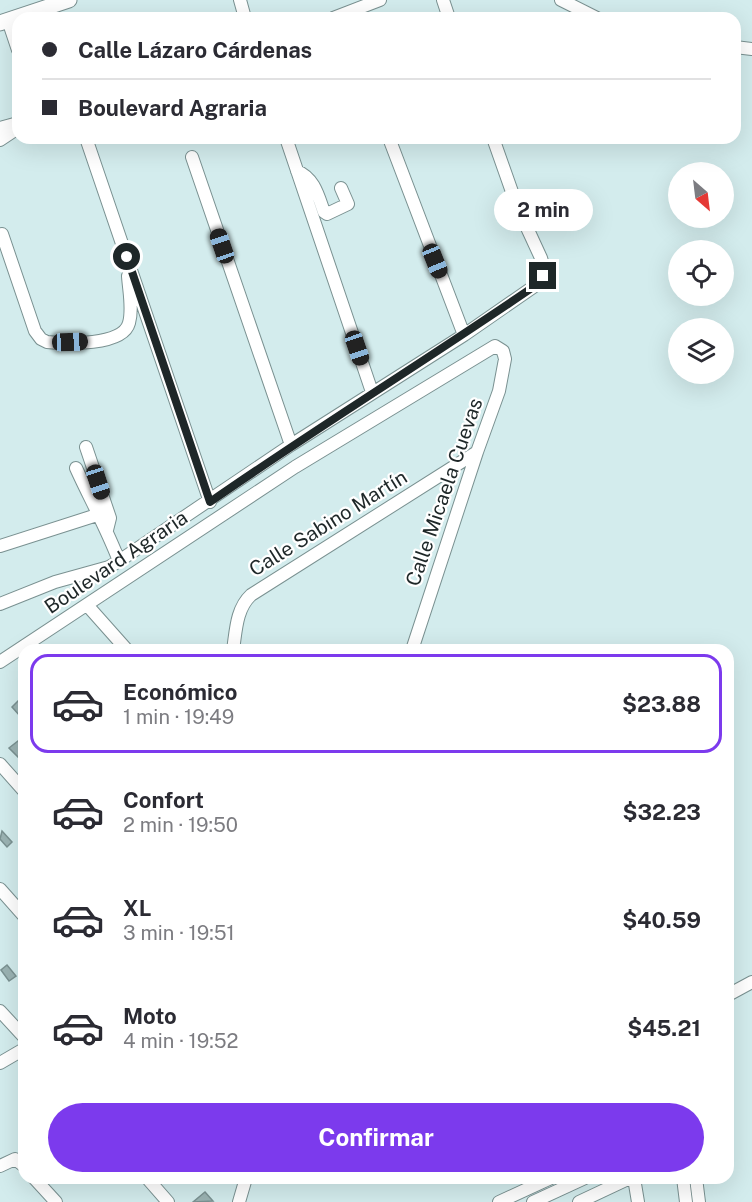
<!DOCTYPE html>
<html lang="es">
<head>
<meta charset="utf-8">
<style>
	body { margin:0; font-family:"Public Sans",sans-serif; background:#f7f7f7; color:#2b2b33; height:100vh; display:flex; flex-direction:column; font-size:22px; white-space:nowrap }
	* { box-sizing:border-box; margin:0 }
	p { font-size:20px; color:#7c7c81 }
	.icon { flex:none; width:33px; height:33px; fill:none; stroke:currentColor; stroke-width:2; stroke-linecap:round; stroke-linejoin:round }
	.map { position:relative; flex:1; overflow:hidden }
	.sheet { position:absolute; left:18px; top:644px; width:716px; height:540px; display:flex; flex-direction:column; background:#fff; border-radius:18px; box-shadow:0 6px 24px #0002 }
	.sheet>* { flex:none }
	.banner { position:absolute; left:12px; top:12px; width:729px; height:132px; border-radius:18px; box-shadow:0 6px 24px #0002; display:grid; align-content:center; height:132px; padding:0 30px; background:#fff }
	.needle { width:39px; rotate:152deg }
	.buttons { position:absolute; left:668px; top:162px; display:grid; gap:12px }
	.buttons a { display:grid; place-items:center; width:66px; height:66px; border-radius:50%; background:#fff; box-shadow:0 6px 24px #0002; font-size:30px }
	.end { position:absolute; width:27px; height:27px; margin:-14px; border:8px solid #1e2728; background:#fff; box-shadow:0 0 0 3px #fff }
	.from { border-radius:50% }
	.bubble { position:absolute; height:42px; border-radius:21px; background:#fff; box-shadow:0 6px 24px #0002; font-size:20px; font-weight:700; line-height:42px; text-align:center }
	.car { position:absolute; width:18px; height:36px; margin:-18px -9px; border-radius:8px; box-shadow:0 0 4px 2px #0007; background:linear-gradient(#222 24%,#8ab4d8 0 40%,#222 0 76%,#8ab4d8 0 86%,#222 0) }
	.banner b { display:flex; align-items:center; gap:21px; height:57px; font-size:22px }
	.banner b+b { border-top:2px solid #e1e1e2 }
	.banner i { width:15px; height:15px; background:#2b2b33 }
	ul { padding:10px 0 0; list-style:none }
	li { display:flex; align-items:center; gap:18px; height:99px; margin:0 12px 9px; padding:0 18px; border:3px solid transparent; border-radius:18px }
	li div { flex:1 }
	li b { display:block; font-size:22px }
	li em { font-style:normal; font-weight:700 }
	li.active { border-color:#7c3aed }
	li>.icon { width:54px; height:54px; stroke-width:1.5 }
	.button { display:flex; gap:12px; margin-top:auto; padding:12px 30px }
	.button a { flex:1; height:69px; border-radius:36px; background:#7c3aed; color:#fff; font-size:24px; font-weight:700; line-height:69px; text-align:center }
	.map>svg:first-child { display:block }
</style>
</head>
<body>
<div class="map">
<svg width="752" height="1202" viewBox="0 0 752 1202">
	<rect width="100%" height="100%" fill="#d3eced"/>
	<path fill="#9bb3b3" stroke="#7b9292" stroke-width="1.5" d="M24 695V713L20 716 12 707Z
		M18 741 24 747V756L20 759 9 748Z
		M2 831 12 842 7 847 0 839Z
		M7 965 16 976 9 981 1 970Z
		M205 1192 213 1201 193 1202Z"/>
	<g fill="none" stroke-linecap="round" stroke-linejoin="round">
		<g stroke="#7a9191" stroke-width="14">
			<path id="minor" d="M240 0 245 18
				M443 0 449 18
				M561 0 597 18
				M333 18 380 0
				M8 20 18 50
				M735 47 752 49
				M0 128 18 123
				M86 138 210 502
				M286 138 372 392
				M389 138 464 335
				M0 140 18 128
				M192 157 291 445
				M297 171C314 178 318 195 324 212L327 214 348 204 341 188
				M2 234 35 331 41 339 47 342C66 344 123 346 129 323 133 309 129 291 128 276
				M86 447 110 518 107 530
				M76 468C90 499 107 529 119 561
				M0 546 97 515
				M0 604 55 582 109 567 119 561 291 445 464 335 539 283 543 276 544 268 541 258 517 206 493 138
				M87 605 127 650
				M233 650C236 631 236 609 251 595L477 452
				M0 662 295 467 495 346 503 351 505 359 499 391 477 452 412 650
				M0 764 24 791
				M0 889 24 916
				M728 995 752 982
				M0 1011 24 1037
				M0 1063 24 1049
				M0 1166 15 1159 24 1166
				M34 1178 56 1202
				M147 1178 168 1202
				M634 1178 638 1202
				M683 1178 686 1202
				M696 1178 699 1202
				M239 1202 246 1178
				M499 1202 551 1178
				M533 1202 585 1178
				M579 1202 630 1178"/>
		</g>
		<g stroke="#7a9191" stroke-width="17">
			<path id="major" d="M0 23 69 0"/>
		</g>
		<use href="#minor" stroke="#fff" stroke-width="12"/>
		<use href="#major" stroke="#fff" stroke-width="15"/>
	</g>
	<g fill="none" stroke-linecap="round" stroke-linejoin="round">
		<path stroke="#1e2728" stroke-width="8" d="M127 257 210 502C318 427 430 358 539 283L543 276"/>
	</g>
	<g text-anchor="middle" stroke-width="4.5" stroke-linejoin="round" paint-order="stroke">
		<g font-size="20" fill="#1e2728" stroke="#fff">
			<text transform="translate(444 492) rotate(-71)" y="7">Calle Micaela Cuevas</text>
			<text transform="translate(328 523) rotate(-32)" y="7">Calle Sabino Martín</text>
			<text transform="translate(116 562) rotate(-34)" y="7">Boulevard Agraria</text>
		</g>
	</g>
</svg>
<div class="buttons">
<a><svg class="needle" viewBox="-14 -14 28 28"><path d="M0-13l5 13h-10z" fill="#e53935"/><path d="M0 13l5-13h-10z" fill="#7c7c81"/></svg></a>
<a><svg class="icon" aria-label="locate" viewBox="0 0 24 24"><circle cx="12" cy="12" r="6"/><path d="M12 2v4M12 18v4M2 12h4M18 12h4"/></svg></a>
<a><svg class="icon" aria-label="layers" viewBox="0 0 24 24"><path d="M12 4l9 5-9 5-9-5zM3 14l9 5 9-5"/></svg></a>
</div>
<i class="end from" style="left:127px;top:257px"></i>
<i class="end" style="left:543px;top:276px"></i>
<div class="bubble" style="left:494px;top:189px;width:99px">2 min</div>
<i class="car" style="left:222px;top:246px;rotate:341deg"></i>
<i class="car" style="left:435px;top:261px;rotate:158deg"></i>
<i class="car" style="left:70px;top:342px;rotate:88deg"></i>
<i class="car" style="left:357px;top:348px;rotate:161deg"></i>
<i class="car" style="left:98px;top:482px;rotate:162deg"></i>
<div class="banner">
<b><i class="from"></i>Calle Lázaro Cárdenas</b>
<b><i></i>Boulevard Agraria</b>
</div>
<section class="sheet">
<ul>
<li class="active"><svg class="icon" aria-label="car" viewBox="0 0 24 24"><path d="M5 17H2v-5l4-1 3-4h7l3 4 3 1v5h-3M9 17h6M6 11h13"/><circle cx="7" cy="17" r="2"/><circle cx="17" cy="17" r="2"/></svg><div><b>Económico</b><p>1 min · 19:49</p></div><em>$23.88</em></li>
<li><svg class="icon" aria-label="car" viewBox="0 0 24 24"><path d="M5 17H2v-5l4-1 3-4h7l3 4 3 1v5h-3M9 17h6M6 11h13"/><circle cx="7" cy="17" r="2"/><circle cx="17" cy="17" r="2"/></svg><div><b>Confort</b><p>2 min · 19:50</p></div><em>$32.23</em></li>
<li><svg class="icon" aria-label="car" viewBox="0 0 24 24"><path d="M5 17H2v-5l4-1 3-4h7l3 4 3 1v5h-3M9 17h6M6 11h13"/><circle cx="7" cy="17" r="2"/><circle cx="17" cy="17" r="2"/></svg><div><b>XL</b><p>3 min · 19:51</p></div><em>$40.59</em></li>
<li><svg class="icon" aria-label="car" viewBox="0 0 24 24"><path d="M5 17H2v-5l4-1 3-4h7l3 4 3 1v5h-3M9 17h6M6 11h13"/><circle cx="7" cy="17" r="2"/><circle cx="17" cy="17" r="2"/></svg><div><b>Moto</b><p>4 min · 19:52</p></div><em>$45.21</em></li>
</ul>
<div class="button"><a>Confirmar</a></div>
</section>
</div>
</body>
</html>
